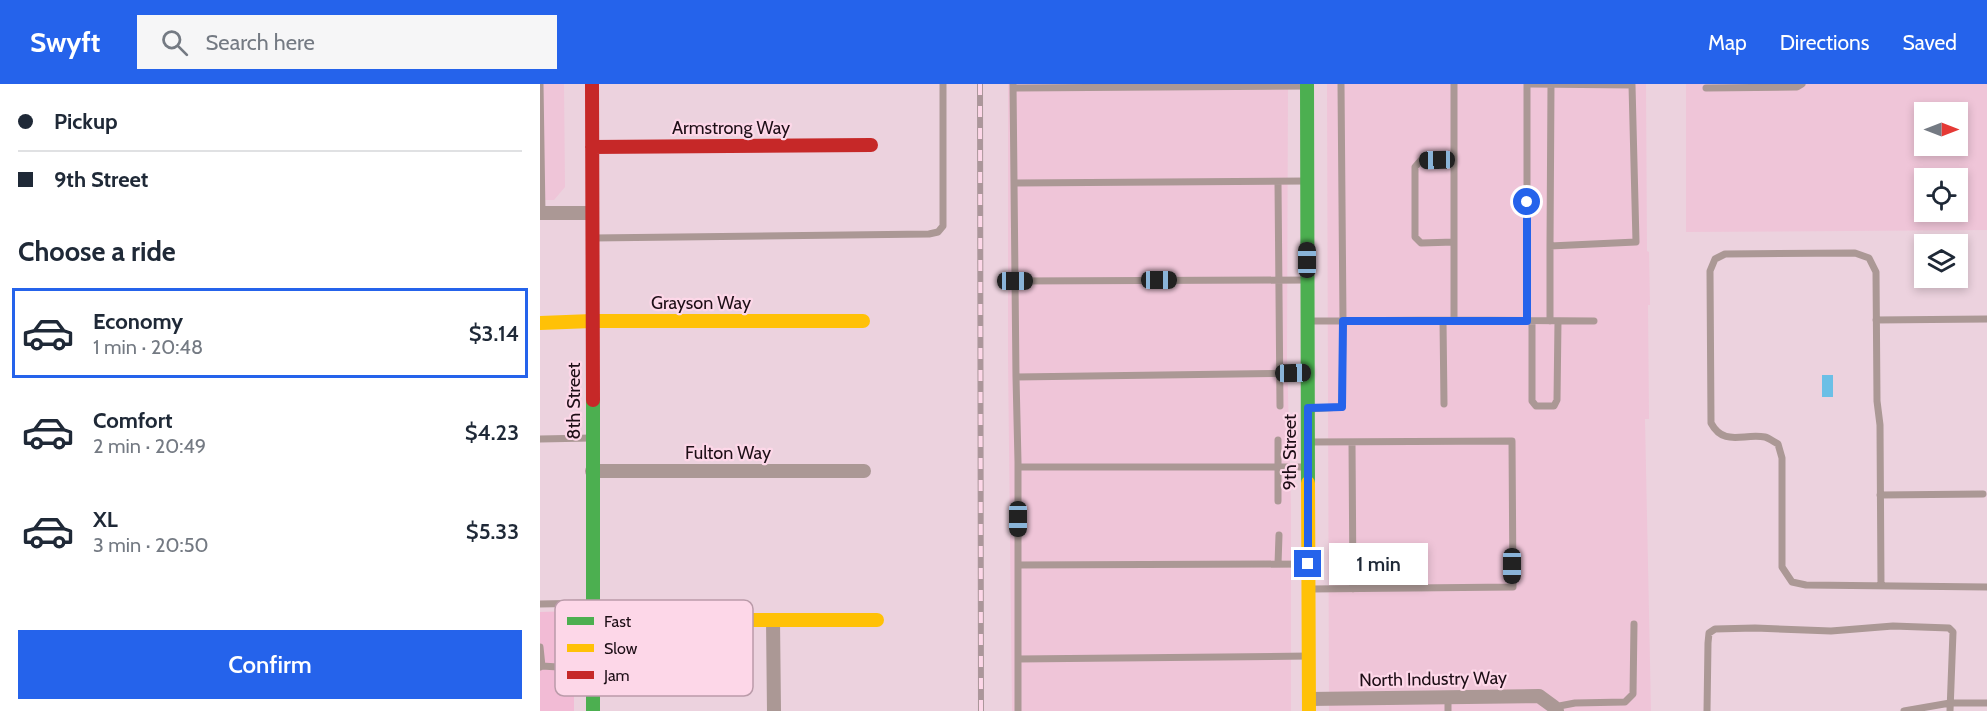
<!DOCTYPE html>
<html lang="en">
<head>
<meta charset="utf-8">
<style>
	body { margin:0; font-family:Cabin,sans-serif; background:#f6f6f7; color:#1f2937; height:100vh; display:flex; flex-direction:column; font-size:22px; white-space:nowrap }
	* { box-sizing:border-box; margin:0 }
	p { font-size:20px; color:#747a83 }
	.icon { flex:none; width:33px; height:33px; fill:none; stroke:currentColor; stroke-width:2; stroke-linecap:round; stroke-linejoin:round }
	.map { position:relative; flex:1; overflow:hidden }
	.panel { display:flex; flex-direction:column; background:#fff; width:540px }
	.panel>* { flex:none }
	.banner { display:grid; align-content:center; height:132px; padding:0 18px; background:#fff }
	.needle { width:39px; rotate:90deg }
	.buttons { position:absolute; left:1374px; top:18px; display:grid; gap:12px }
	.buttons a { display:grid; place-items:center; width:54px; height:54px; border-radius:0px; background:#fff; box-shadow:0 3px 9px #0003; font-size:30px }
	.end { position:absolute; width:27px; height:27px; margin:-14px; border:8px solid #2563eb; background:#fff; box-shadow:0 0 0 3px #fff }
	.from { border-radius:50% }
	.bubble { position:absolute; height:42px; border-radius:0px; background:#fff; box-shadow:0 3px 9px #0003; font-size:20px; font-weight:600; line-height:42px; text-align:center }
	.car { position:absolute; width:18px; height:36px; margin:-18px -9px; border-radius:8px; box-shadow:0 0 4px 2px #0007; background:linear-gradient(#222 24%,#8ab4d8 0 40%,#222 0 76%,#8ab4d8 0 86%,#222 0) }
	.banner b { display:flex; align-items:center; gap:21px; height:57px; font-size:22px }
	.banner b+b { border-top:2px solid #e0e1e3 }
	.banner i { width:15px; height:15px; background:#1f2937 }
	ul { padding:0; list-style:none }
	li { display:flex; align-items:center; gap:18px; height:90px; margin:0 12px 9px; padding:0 6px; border:3px solid transparent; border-radius:0px }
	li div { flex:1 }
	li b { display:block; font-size:22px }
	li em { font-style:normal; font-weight:600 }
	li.current { border-color:#2563eb }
	li>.icon { width:54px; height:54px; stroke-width:1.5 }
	h2 { padding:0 18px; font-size:27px; line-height:72px }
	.primary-button { display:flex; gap:12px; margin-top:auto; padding:12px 18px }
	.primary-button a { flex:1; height:69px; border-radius:0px; background:#2563eb; color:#fff; font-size:24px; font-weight:600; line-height:69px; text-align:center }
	header { display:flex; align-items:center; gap:36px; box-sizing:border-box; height:84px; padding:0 30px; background:#2563eb; color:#fff }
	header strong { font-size:28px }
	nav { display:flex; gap:33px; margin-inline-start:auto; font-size:21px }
	.search { width:420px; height:54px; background:#f6f6f7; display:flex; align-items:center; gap:15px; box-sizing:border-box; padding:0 21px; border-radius:0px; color:#747a83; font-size:22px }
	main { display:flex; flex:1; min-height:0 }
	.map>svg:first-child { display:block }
</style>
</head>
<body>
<header>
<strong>Swyft</strong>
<div class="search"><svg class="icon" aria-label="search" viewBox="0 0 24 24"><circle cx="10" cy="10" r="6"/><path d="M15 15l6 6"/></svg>Search here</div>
<nav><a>Map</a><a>Directions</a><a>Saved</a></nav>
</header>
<main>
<section class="panel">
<div class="banner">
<b><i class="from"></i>Pickup</b>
<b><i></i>9th Street</b>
</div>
<h2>Choose a ride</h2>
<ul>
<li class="current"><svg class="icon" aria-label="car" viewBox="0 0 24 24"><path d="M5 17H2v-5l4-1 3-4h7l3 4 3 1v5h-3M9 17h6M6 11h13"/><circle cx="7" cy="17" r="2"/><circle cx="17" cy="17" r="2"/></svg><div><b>Economy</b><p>1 min · 20:48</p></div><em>$3.14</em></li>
<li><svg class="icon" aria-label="car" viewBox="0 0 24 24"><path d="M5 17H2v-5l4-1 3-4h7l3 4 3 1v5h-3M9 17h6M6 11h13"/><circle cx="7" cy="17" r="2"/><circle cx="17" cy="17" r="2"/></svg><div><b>Comfort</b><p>2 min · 20:49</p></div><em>$4.23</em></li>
<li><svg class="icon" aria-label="car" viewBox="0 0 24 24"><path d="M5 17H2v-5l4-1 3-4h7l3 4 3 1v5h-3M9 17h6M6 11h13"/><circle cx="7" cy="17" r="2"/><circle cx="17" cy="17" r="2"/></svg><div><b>XL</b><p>3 min · 20:50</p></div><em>$5.33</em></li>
</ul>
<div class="primary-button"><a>Confirm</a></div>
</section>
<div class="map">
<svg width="1447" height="627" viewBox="0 0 1447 627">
	<rect width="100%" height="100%" fill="#ecd2de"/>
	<path fill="#efc5d8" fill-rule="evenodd" d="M0 0H24L25 103 14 116H0Z
		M468 0H748L747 274 751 423V627H472L468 274Z
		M787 0H1106L1107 167 1109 168 1110 221H1108L1109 335H1105L1111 627H789Z
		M1146 0H1447V146L1146 148ZM1384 28H1418V62H1384ZM1384 94H1418V128H1384Z"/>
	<path fill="#f2bbd5" d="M34 527V627H0V528Z"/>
	<path fill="#6bbfe6" d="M1282 291H1293V313H1282Z"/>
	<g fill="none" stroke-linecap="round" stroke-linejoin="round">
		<path stroke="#ab9895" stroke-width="7" d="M0 0 2 129
			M473 0 476 293 768 289
			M987 0V237
			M991 0 1092 1 1096 158 1010 162V237
			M473 4 767 2
			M1166 4 1257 3 1262 0
			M914 76H881L875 83V153L881 159 914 158
			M738 98 740 322
			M474 99 766 97
			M53 154 389 150 398 148 403 142V0
			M1010 162 1011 0
			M475 197 767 196
			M914 236 1054 237
			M1336 236 1447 235
			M770 237 914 236V0
			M903 237 904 320
			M992 237V317L996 322H1014L1017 316 1018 237
			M476 293 478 378V627
			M768 325 802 323 803 237 801 0
			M0 355 51 354
			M812 358 813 505
			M478 383H768
			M1340 411 1443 410
			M738 417V356
			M738 480 739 451
			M478 481 768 480
			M1341 502 1340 341 1337 317 1336 188 1329 174 1315 169 1185 170 1175 175 1170 187 1171 339C1184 363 1203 349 1225 353 1229 354 1234 358 1238 360L1242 374V483L1252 498 1266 501 1447 503
			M771 505 973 503 972 357 771 358
			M0 520 53 519
			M0 563 2 582
			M478 575 769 572
			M0 583 2 582 50 585
			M1014 623 1035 619 1085 618 1093 610 1094 540
			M908 627V613
			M1167 627 1168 559 1169 549 1175 545 1215 544 1291 547 1353 542 1409 544 1413 548 1410 627
			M1364 627 1410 619H1447"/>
		<path stroke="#ab9895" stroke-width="14" d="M0 129H52
			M52 387H324
			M233 536 234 627
			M769 615 999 612 1014 623 1017 627"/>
		<path stroke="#4caf50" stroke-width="14" d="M767 0 768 399
			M53 316V627"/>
		<path stroke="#ffc107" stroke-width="14" d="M0 239 52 237H323
			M768 399 769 627
			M53 536H337"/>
		<path stroke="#c62828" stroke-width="14" d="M52 0 53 316
			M52 63 331 61"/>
		<g stroke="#ab969a" stroke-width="6">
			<path id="rail" d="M440 0 441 627"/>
		</g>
		<use href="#rail" stroke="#fdd7e8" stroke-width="4" stroke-dasharray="11" stroke-linecap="butt"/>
	</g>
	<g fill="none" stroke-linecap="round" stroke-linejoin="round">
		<path stroke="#2563eb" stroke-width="8" d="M768 480V324L802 323 803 237H987V118"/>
	</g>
	<g text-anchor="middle" stroke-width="4.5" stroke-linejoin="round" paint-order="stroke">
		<g font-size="18" fill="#1d0e16" stroke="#fdd7e8">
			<text x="191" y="50">Armstrong Way</text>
			<text x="161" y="225">Grayson Way</text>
			<text transform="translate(34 317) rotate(-90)" y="6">8th Street</text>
			<text transform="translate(750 368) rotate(-90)" y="6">9th Street</text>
			<text x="188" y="375">Fulton Way</text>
			<text transform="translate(893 595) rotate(-1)" y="6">North Industry Way</text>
		</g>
	</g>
	<rect x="15" y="516" width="198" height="96" rx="9" fill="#fdd7e8" stroke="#ba9ba9" stroke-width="1.5"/>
	<rect x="27" y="533" width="27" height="8" fill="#4caf50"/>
	<rect x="27" y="560" width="27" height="8" fill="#ffc107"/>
	<rect x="27" y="587" width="27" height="8" fill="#c62828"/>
	<g font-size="16" fill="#1d0e16">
		<text x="64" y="543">Fast</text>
		<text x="64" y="570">Slow</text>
		<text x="64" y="597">Jam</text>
	</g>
</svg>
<div class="buttons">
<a><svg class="needle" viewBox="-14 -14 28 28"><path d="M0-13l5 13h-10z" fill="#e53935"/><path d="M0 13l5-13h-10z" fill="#747a83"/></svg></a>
<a><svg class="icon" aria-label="locate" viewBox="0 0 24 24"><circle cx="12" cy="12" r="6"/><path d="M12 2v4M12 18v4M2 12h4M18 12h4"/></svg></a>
<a><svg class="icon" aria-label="layers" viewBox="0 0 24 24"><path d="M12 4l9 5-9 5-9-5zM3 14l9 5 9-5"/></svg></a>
</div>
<i class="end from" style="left:987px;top:118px"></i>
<i class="end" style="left:768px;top:480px"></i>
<div class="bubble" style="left:789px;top:459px;width:99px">1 min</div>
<i class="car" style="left:897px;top:76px;rotate:269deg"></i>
<i class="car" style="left:767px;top:176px;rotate:0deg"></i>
<i class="car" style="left:619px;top:196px;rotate:90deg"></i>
<i class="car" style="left:475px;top:197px;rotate:90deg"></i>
<i class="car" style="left:753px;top:289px;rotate:89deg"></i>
<i class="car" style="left:478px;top:435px;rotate:180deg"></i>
<i class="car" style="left:972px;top:482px;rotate:180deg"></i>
</div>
</main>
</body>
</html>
